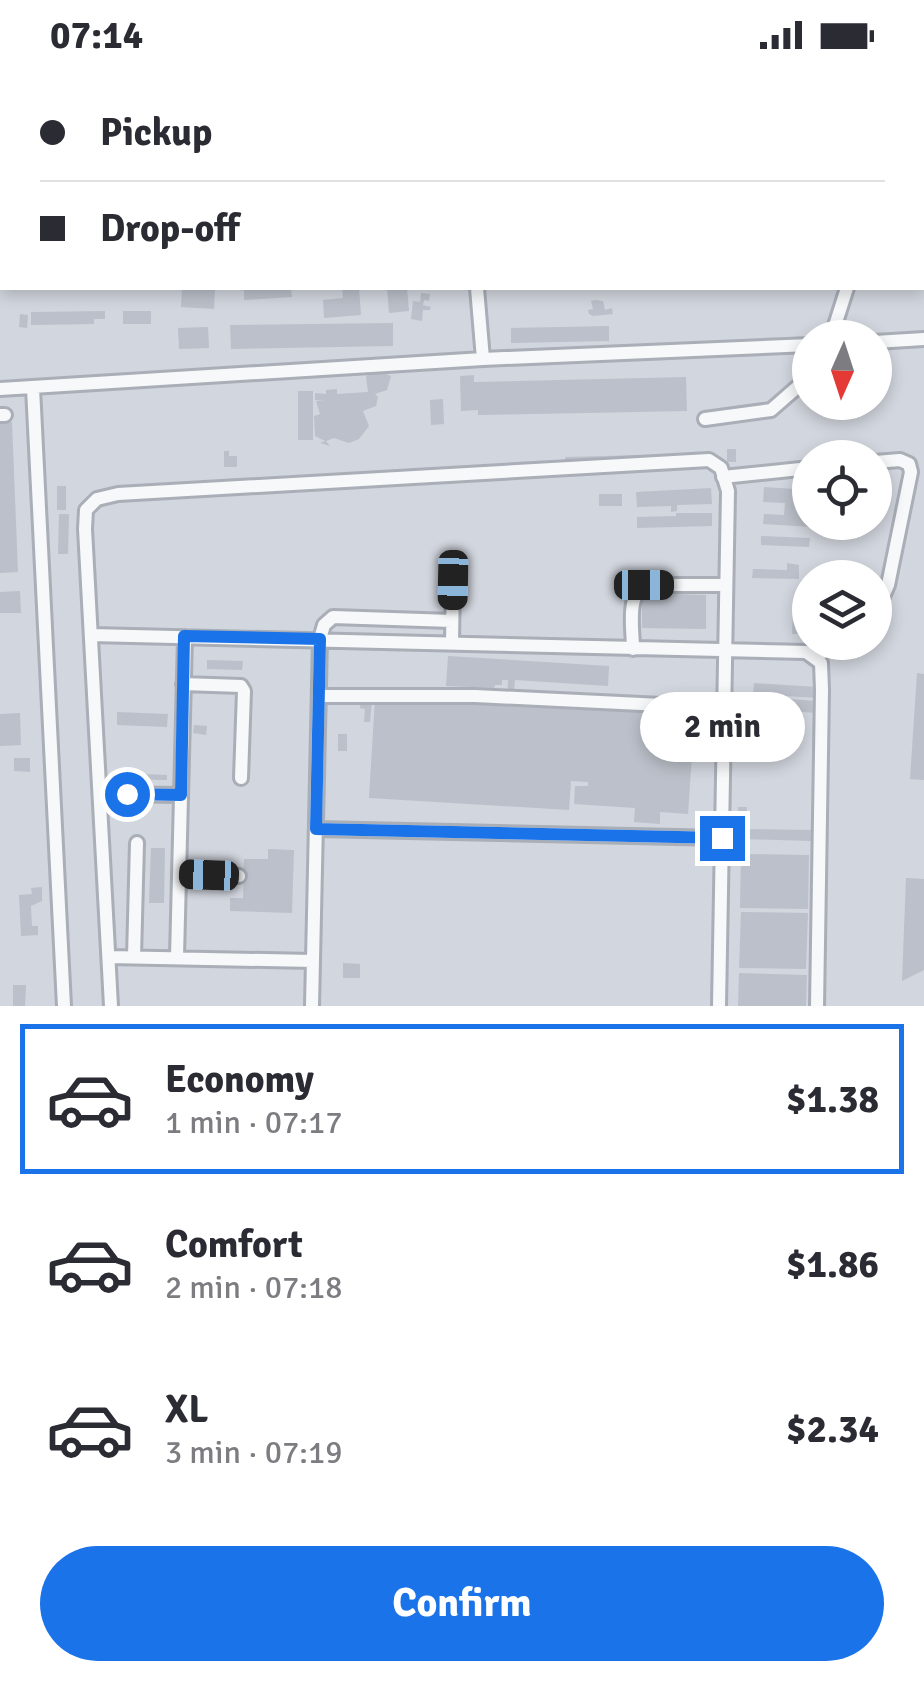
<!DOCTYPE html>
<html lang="en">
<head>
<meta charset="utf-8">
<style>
	body { margin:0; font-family:Signika,sans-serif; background:#f2f2f3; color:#2b2b33; height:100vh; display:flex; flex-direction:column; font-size:38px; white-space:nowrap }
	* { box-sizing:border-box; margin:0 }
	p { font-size:32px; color:#7c7c81 }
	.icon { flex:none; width:55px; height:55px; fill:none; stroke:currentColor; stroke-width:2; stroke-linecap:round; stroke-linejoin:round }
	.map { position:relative; height:936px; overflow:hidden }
	.details { display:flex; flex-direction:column; background:#fff; flex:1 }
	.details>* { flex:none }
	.guide { position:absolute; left:0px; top:0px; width:925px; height:220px; box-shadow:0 5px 15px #0003; display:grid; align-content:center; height:220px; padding:0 40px; background:#fff }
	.needle { width:65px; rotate:183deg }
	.fabs { position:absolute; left:792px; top:250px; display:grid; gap:20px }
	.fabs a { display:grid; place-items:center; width:100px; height:100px; border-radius:50%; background:#fff; box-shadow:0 5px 15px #0003; font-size:50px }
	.end { position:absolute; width:45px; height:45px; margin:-22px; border:12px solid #1a73e8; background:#fff; box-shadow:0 0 0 5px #fff }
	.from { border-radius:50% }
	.bubble { position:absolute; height:70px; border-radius:35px; background:#fff; box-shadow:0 5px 15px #0003; font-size:32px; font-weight:800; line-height:70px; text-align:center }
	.car { position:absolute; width:30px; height:60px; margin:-30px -15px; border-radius:12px; box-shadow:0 0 8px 2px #0007; background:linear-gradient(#222 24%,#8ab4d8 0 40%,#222 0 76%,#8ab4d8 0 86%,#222 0) }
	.guide b { display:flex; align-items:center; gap:35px; height:95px; font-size:38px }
	.guide b+b { border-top:2px solid #e1e1e2 }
	.guide i { width:25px; height:25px; background:#2b2b33 }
	ul { padding:18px 0 0; list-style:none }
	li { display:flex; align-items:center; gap:30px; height:150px; margin:0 20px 15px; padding:0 20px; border:5px solid transparent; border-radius:0px }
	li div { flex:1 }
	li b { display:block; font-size:38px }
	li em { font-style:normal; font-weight:800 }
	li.on { border-color:#1a73e8 }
	li>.icon { width:90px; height:90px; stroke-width:1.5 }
	.primary-button { display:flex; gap:20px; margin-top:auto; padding:20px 40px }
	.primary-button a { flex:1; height:115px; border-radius:60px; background:#1a73e8; color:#fff; font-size:40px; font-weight:800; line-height:115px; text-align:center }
	.status { display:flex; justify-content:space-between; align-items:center; height:70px; padding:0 50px; background:#fff; direction:ltr }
	.status svg { height:28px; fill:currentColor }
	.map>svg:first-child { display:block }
</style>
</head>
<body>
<div class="status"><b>07:14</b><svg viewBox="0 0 49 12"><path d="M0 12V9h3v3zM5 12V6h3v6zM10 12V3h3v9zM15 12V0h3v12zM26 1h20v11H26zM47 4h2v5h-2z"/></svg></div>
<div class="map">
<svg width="924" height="936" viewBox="0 0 924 936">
	<rect width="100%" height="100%" fill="#e4e7ec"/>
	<path fill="#d2d6de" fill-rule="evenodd" d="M0 0H924V936H0ZM2 2H922V218H2ZM810 268H875V332H810ZM810 388H875V452H810ZM810 508H875V572H810Z"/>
	<path fill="#bbc0ca" d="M182 218H215L214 239 181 237Z
		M244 218H291L292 227 244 230Z
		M342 218H359L361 245 324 248 323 230 343 228Z
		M387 218H407L409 241 389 243Z
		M421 223 430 224 429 231 424 230 423 235 431 237 430 240H423L422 251 411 249 413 231 420 232Z
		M595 230 603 231 605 240 612 238 613 244 593 246 589 244 588 240 593 239 591 231Z
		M105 241V249H94V254L31 255V242Z
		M123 241H151V254H123Z
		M20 244 28 245 27 258 19 257Z
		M393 253V276L231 279 230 255Z
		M609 256V271L511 273V258Z
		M208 257 209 278 179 279 178 258Z
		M382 296 384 303 391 306 387 320 375 324 378 327 376 336 363 341 369 356 359 369 349 373 334 368 326 371 330 376 320 373 325 371 315 366 314 346 320 344 316 331 324 330H315V323L326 324V320L337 319V324L368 322 366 307 374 297Z
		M474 305V312L686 307 687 341 478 345V340L461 341 460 306Z
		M298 321H313V370H298Z
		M443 329 444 354 431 355 430 330Z
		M12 352 18 502 0 503V353Z
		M727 379H736V392H727Z
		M224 381H229V386H237V397H224Z
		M679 384V391L566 394 565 387Z
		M57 416H66V440H57Z
		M764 417 810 420V452H829V458L763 454 764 444 784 445 785 433 763 432Z
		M711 418 712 434 677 435V441L671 442V436L637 437 636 422Z
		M599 424H622V436H599Z
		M676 443H712V456L637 458V447L676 446Z
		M59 444H69L68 484H58Z
		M761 466 810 468 809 477 761 475Z
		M459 488V502H445V489Z
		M787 493 799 495V509L752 508 753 499 787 500Z
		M20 521 21 543H0V522Z
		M642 523 706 525V559L642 558Z
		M793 542H800L799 564H792Z
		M448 586 609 596 608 616 515 610 513 632 707 643 705 671 693 670 688 744 660 742V754L634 752 635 738 574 734 575 716H588V712L571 711 569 740 369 728 375 628 507 636 508 610H502V615H495L494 618 446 616Z
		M207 590 243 591 242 600 207 599Z
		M917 603 924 604V710L910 709Z
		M754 613 818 617V628L753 624Z
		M759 627 818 631 817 643 759 639Z
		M361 630 372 631 370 652H364L365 639 360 638Z
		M117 642 168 644 167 657 117 655Z
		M20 643 21 675 0 676V644Z
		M194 655 207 656 206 665 193 663Z
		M338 664H347V681H338Z
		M14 688H30V702L14 701Z
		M116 703 167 705V710L115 709Z
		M738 737H747L746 753H738Z
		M742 759 811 760V771L741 769Z
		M151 778H165L164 833H149Z
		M268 779 294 780 292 843 230 841V828H243L244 789H268Z
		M741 784 809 785 808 839 740 838Z
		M906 808 924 809V900L902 911Z
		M42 817V831L31 836 32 856H38V865L21 866 19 825 32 824 31 818Z
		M741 842 808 843 806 899 739 898Z
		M343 893 360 894V908H343Z
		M739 903 807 905 806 936H738Z
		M13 915H26L25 936H13Z"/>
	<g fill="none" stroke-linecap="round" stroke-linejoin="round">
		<g stroke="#a9aeb7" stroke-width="18">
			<path id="minor" d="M460 0V2
				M914 2V0
				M477 218 483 289
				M831 268 847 218
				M875 272 924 269
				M33 318 64 936
				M0 319 483 289 810 275
				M0 345H5
				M705 349 771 340 810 306
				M875 392 900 390 909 394 911 402 888 515 875 544
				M723 407 810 398
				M91 565 806 582 821 593 822 620 817 936
				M452 573 453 510
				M633 579C633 560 626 525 645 515H725
				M816 587 837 572
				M183 614 241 616 244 621 241 708
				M319 626H475L723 638
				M100 724 181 725
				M316 759 721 768
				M179 804 239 806
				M109 887 313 891
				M134 887 137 773
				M177 887 185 567
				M111 936 85 459 86 440 97 429 118 424 709 390 721 398 728 421 719 936
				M312 936 320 569 324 555 333 547 452 551"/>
		</g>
		<use href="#minor" stroke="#f7f8fa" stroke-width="12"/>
	</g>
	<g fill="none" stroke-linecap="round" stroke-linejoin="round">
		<path stroke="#1a73e8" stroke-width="12" d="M127 724 181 725 184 566 320 569 316 759 722 768"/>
	</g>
</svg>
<div class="fabs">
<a><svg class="needle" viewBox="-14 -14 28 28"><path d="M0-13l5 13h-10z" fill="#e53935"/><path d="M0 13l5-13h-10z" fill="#7c7c81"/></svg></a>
<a><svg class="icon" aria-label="locate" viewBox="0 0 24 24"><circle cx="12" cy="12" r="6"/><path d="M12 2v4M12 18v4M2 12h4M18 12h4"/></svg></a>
<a><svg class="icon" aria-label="layers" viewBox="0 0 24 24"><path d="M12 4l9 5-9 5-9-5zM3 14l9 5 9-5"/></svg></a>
</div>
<i class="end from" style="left:127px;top:724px"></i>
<i class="end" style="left:722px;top:768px"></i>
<div class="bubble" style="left:640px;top:622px;width:165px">2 min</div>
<i class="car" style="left:453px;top:510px;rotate:181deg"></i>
<i class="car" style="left:644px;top:515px;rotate:90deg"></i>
<i class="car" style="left:209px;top:805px;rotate:272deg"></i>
<div class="guide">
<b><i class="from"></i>Pickup</b>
<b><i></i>Drop-off</b>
</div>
</div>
<section class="details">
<ul>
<li class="on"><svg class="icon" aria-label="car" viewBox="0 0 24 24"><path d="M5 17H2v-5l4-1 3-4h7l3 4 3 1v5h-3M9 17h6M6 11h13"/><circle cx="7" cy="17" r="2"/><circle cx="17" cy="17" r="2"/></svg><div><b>Economy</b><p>1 min · 07:17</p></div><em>$1.38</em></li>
<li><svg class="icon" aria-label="car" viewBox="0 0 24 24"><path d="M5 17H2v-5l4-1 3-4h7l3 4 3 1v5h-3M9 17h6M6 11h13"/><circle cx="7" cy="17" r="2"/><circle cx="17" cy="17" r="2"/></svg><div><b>Comfort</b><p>2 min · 07:18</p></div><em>$1.86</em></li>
<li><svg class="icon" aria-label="car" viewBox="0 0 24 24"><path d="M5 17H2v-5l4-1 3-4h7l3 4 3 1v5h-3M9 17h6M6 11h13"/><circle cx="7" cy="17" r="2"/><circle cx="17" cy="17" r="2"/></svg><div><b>XL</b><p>3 min · 07:19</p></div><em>$2.34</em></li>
</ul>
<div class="primary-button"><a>Confirm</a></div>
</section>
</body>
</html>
